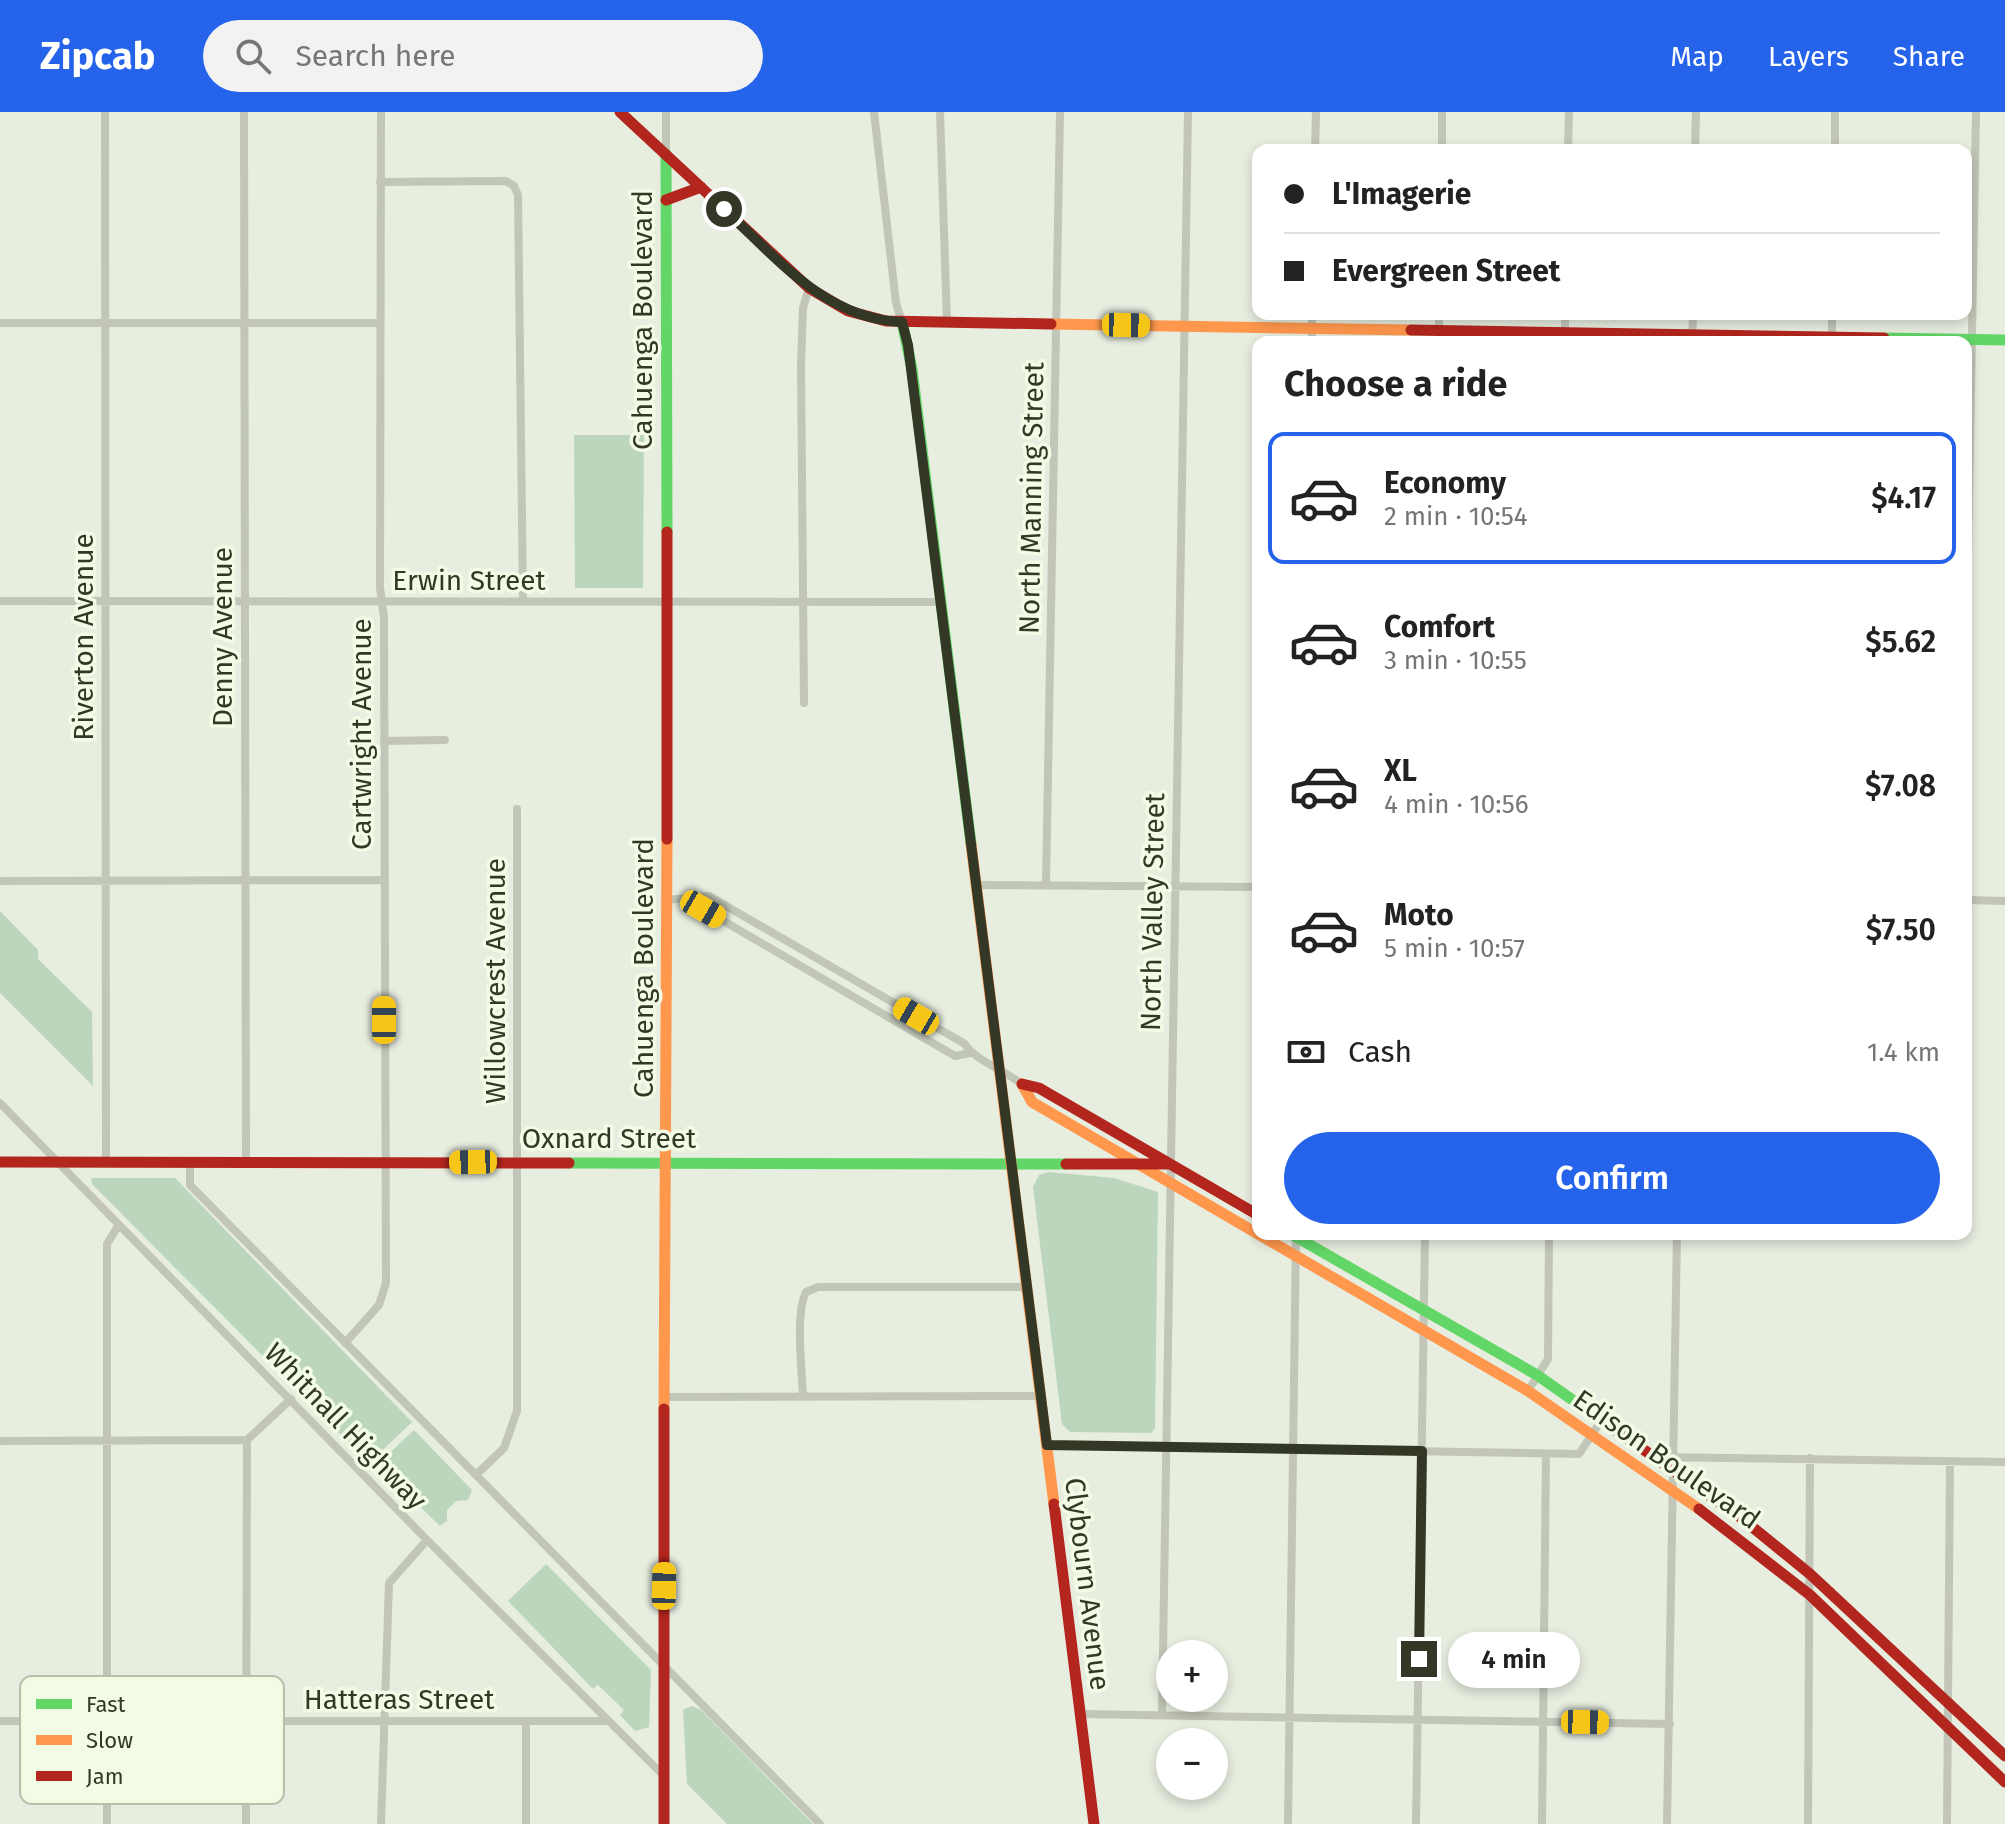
<!DOCTYPE html>
<html lang="en">
<head>
<meta charset="utf-8">
<style>
	body { margin:0; font-family:"Fira Sans",sans-serif; background:#f2f2f2; color:#222; height:100vh; display:flex; flex-direction:column; font-size:30px; white-space:nowrap }
	* { box-sizing:border-box; margin:0 }
	p { font-size:26px; color:#767676 }
	.icon { flex:none; width:44px; height:44px; fill:none; stroke:currentColor; stroke-width:2; stroke-linecap:round; stroke-linejoin:round }
	.map { position:relative; flex:1; overflow:hidden }
	.sheet { position:absolute; left:1252px; top:224px; width:720px; height:904px; display:flex; flex-direction:column; background:#fff; border-radius:16px; box-shadow:0 4px 12px #0003 }
	.sheet>* { flex:none }
	.guide { position:absolute; left:1252px; top:32px; width:720px; height:176px; border-radius:16px; box-shadow:0 4px 12px #0003; display:grid; align-content:center; height:176px; padding:0 32px; background:#fff }
	.fabs { position:absolute; left:1156px; top:1528px; display:grid; gap:16px }
	.fabs a { display:grid; place-items:center; width:72px; height:72px; border-radius:50%; background:#fff; box-shadow:0 4px 12px #0003; font-size:40px }
	.end { position:absolute; width:36px; height:36px; margin:-18px; border:10px solid #333726; background:#fff; box-shadow:0 0 0 4px #fff }
	.from { border-radius:50% }
	.bubble { position:absolute; height:56px; border-radius:28px; background:#fff; box-shadow:0 4px 12px #0003; font-size:26px; font-weight:600; line-height:56px; text-align:center }
	.car { position:absolute; width:24px; height:48px; margin:-24px -12px; border-radius:10px; box-shadow:0 0 6px 2px #0007; background:linear-gradient(#f5c518 24%,#345 0 40%,#f5c518 0 76%,#345 0 86%,#f5c518 0) }
	.guide b { display:flex; align-items:center; gap:28px; height:76px; font-size:30px }
	.guide b+b { border-top:2px solid #e0e0e0 }
	.guide i { width:20px; height:20px; background:#222 }
	ul { padding:0; list-style:none }
	li { display:flex; align-items:center; gap:24px; height:132px; margin:0 16px 12px; padding:0 16px; border:4px solid transparent; border-radius:16px }
	li div { flex:1 }
	li b { display:block; font-size:30px }
	li em { font-style:normal; font-weight:600 }
	li.active { border-color:#2563eb }
	li>.icon { width:72px; height:72px; stroke-width:1.5 }
	h2 { padding:0 32px; font-size:36px; line-height:96px }
	.pay { display:flex; align-items:center; gap:20px; height:88px; padding:0 32px; font-size:30px }
	.pay p { margin-inline-start:auto }
	.cta { display:flex; gap:16px; margin-top:auto; padding:16px 32px }
	.cta a { flex:1; height:92px; border-radius:48px; background:#2563eb; color:#fff; font-size:32px; font-weight:600; line-height:92px; text-align:center }
	header { display:flex; align-items:center; gap:48px; box-sizing:border-box; height:112px; padding:0 40px; background:#2563eb; color:#fff }
	header strong { font-size:38px }
	nav { display:flex; gap:44px; margin-inline-start:auto; font-size:28px }
	.search { width:560px; height:72px; background:#f2f2f2; display:flex; align-items:center; gap:20px; box-sizing:border-box; padding:0 28px; border-radius:44px; color:#767676; font-size:30px }
	.map>svg:first-child { display:block }
</style>
</head>
<body>
<header>
<strong>Zipcab</strong>
<div class="search"><svg class="icon" aria-label="search" viewBox="0 0 24 24"><circle cx="10" cy="10" r="6"/><path d="M15 15l6 6"/></svg>Search here</div>
<nav><a>Map</a><a>Layers</a><a>Share</a></nav>
</header>
<div class="map">
<svg width="2005" height="1712" viewBox="0 0 2005 1712">
	<rect width="100%" height="100%" fill="#e7eddf"/>
	<path fill="#bcd6be" d="M574 323H644L643 476H575Z
		M0 799 38 838V847L92 900 93 974 0 881Z
		M1049 1060 1114 1066 1158 1080 1155 1316 1151 1321 1070 1320 1062 1312 1033 1075 1039 1063Z
		M91 1066H175L412 1310 369 1351 92 1072Z
		M414 1318 472 1378 468 1388 456 1389 447 1398V1409L440 1414 377 1353Z
		M546 1452 651 1558 649 1615 635 1619 620 1603 624 1598 598 1573 593 1577 508 1489Z
		M692 1594 701 1598 813 1712H727L687 1672 683 1598Z"/>
	<g fill="none" stroke-linecap="round" stroke-linejoin="round">
		<path stroke="#c1c6b8" stroke-width="8" d="M105 0 106 1050
			M244 0 246 1051
			M874 0 896 191 902 210
			M940 0 947 210
			M1315 38 1316 0
			M1442 38V0
			M1568 38 1569 0
			M1695 38 1696 0
			M1835 38V0
			M666 42V0
			M380 70 506 69 514 74 518 83 523 489
			M0 211H380
			M1832 229V202
			M1312 230V202
			M1439 230V202
			M1565 230V202
			M1692 230 1693 202
			M0 489 939 490
			M1966 552 1976 0
			M804 591 801 252 803 196 809 176
			M384 629 445 628
			M0 769 384 768
			M975 773 1258 775
			M1046 773 1060 0
			M666 788 709 784 965 932C972 946 1008 961 1022 972
			M697 788 703 797 955 944 970 941
			M1966 788 2005 789
			M0 991 427 1428 664 1664
			M190 1051V1073L820 1712
			M345 1231 379 1193 386 1171 384 506 380 476 381 0
			M1528 1279 1548 1247 1549 1122
			M665 1285 1041 1284
			M803 1285C802 1258 795 1201 806 1180L818 1175H1028
			M0 1329 247 1328
			M1047 1333 1579 1342 1601 1309
			M1654 1345 2005 1350
			M476 1363 504 1336 517 1299V697
			M1080 1602 1670 1612
			M1162 1602 1188 0
			M0 1609H606
			M526 1609V1712
			M107 1712V1132L118 1114
			M246 1712 247 1328 291 1287
			M381 1712 389 1471 427 1428
			M1288 1712 1296 1122
			M1416 1712 1425 1122
			M1542 1712 1546 1342
			M1667 1712 1677 1122
			M1808 1712 1810 1346
			M1947 1712 1950 1349"/>
		<path stroke="#63d668" stroke-width="11" d="M666 42 667 420
			M902 210 912 257 971 732
			M1884 226 2005 228
			M569 1051 1066 1052
			M1291 1122 1537 1263 1594 1303"/>
		<path stroke="#ff974d" stroke-width="11" d="M1051 212 1411 218
			M971 732 1054 1392
			M1022 972 1032 990 1258 1122
			M1258 1122 1528 1279 1699 1397
			M664 1297 667 727"/>
		<path stroke="#b3261e" stroke-width="11" d="M620 0 809 176 848 199 886 209 1051 212
			M666 88 701 75
			M1411 218 1884 226
			M667 420V727
			M1022 972 1039 976 1258 1103
			M0 1050 569 1051
			M1066 1052H1170
			M664 1297V1712
			M1594 1303 1740 1405 1810 1462 2005 1644
			M1054 1392 1094 1712
			M1699 1397 1810 1483 2005 1670"/>
	</g>
	<g fill="none" stroke-linecap="round" stroke-linejoin="round">
		<path stroke="#333726" stroke-width="10" d="M724 97C776 145 825 207 902 210L908 233 1047 1333 1422 1339 1419 1547"/>
	</g>
	<g text-anchor="middle" stroke-width="7" stroke-linejoin="round" paint-order="stroke">
		<g font-size="28" fill="#333726" stroke="#f1fbe6">
			<text transform="translate(642 208) rotate(-90)" y="10">Cahuenga Boulevard</text>
			<text transform="translate(1031 386) rotate(-89)" y="10">North Manning Street</text>
			<text x="469" y="478">Erwin Street</text>
			<text transform="translate(83 525) rotate(-90)" y="10">Riverton Avenue</text>
			<text transform="translate(222 525) rotate(-90)" y="10">Denny Avenue</text>
			<text transform="translate(361 622) rotate(-90)" y="10">Cartwright Avenue</text>
			<text transform="translate(1152 800) rotate(-89)" y="10">North Valley Street</text>
			<text transform="translate(643 856) rotate(-90)" y="10">Cahuenga Boulevard</text>
			<text transform="translate(495 869) rotate(-90)" y="10">Willowcrest Avenue</text>
			<text x="609" y="1036">Oxnard Street</text>
			<text transform="translate(346 1314) rotate(46)" y="10">Whitnall Highway</text>
			<text transform="translate(1667 1347) rotate(35)" y="10">Edison Boulevard</text>
			<text transform="translate(1088 1472) rotate(83)" y="10">Clybourn Avenue</text>
			<text x="399" y="1597">Hatteras Street</text>
		</g>
	</g>
	<rect x="20" y="1564" width="264" height="128" rx="12" fill="#f1fbe6" stroke="#b8c0ac" stroke-width="2"/>
	<rect x="36" y="1587" width="36" height="10" fill="#63d668"/>
	<rect x="36" y="1623" width="36" height="10" fill="#ff974d"/>
	<rect x="36" y="1659" width="36" height="10" fill="#b3261e"/>
	<g font-size="22" fill="#333726">
		<text x="86" y="1600">Fast</text>
		<text x="86" y="1636">Slow</text>
		<text x="86" y="1672">Jam</text>
	</g>
</svg>
<div class="fabs">
<a>+</a>
<a>−</a>
</div>
<i class="end from" style="left:724px;top:97px"></i>
<i class="end" style="left:1419px;top:1547px"></i>
<div class="bubble" style="left:1448px;top:1520px;width:132px">4 min</div>
<i class="car" style="left:1126px;top:213px;rotate:91deg"></i>
<i class="car" style="left:703px;top:797px;rotate:120deg"></i>
<i class="car" style="left:916px;top:904px;rotate:300deg"></i>
<i class="car" style="left:384px;top:908px;rotate:0deg"></i>
<i class="car" style="left:473px;top:1050px;rotate:269deg"></i>
<i class="car" style="left:664px;top:1474px;rotate:1deg"></i>
<i class="car" style="left:1585px;top:1610px;rotate:91deg"></i>
<div class="guide">
<b><i class="from"></i>L'Imagerie</b>
<b><i></i>Evergreen Street</b>
</div>
<section class="sheet">
<h2>Choose a ride</h2>
<ul>
<li class="active"><svg class="icon" aria-label="car" viewBox="0 0 24 24"><path d="M5 17H2v-5l4-1 3-4h7l3 4 3 1v5h-3M9 17h6M6 11h13"/><circle cx="7" cy="17" r="2"/><circle cx="17" cy="17" r="2"/></svg><div><b>Economy</b><p>2 min · 10:54</p></div><em>$4.17</em></li>
<li><svg class="icon" aria-label="car" viewBox="0 0 24 24"><path d="M5 17H2v-5l4-1 3-4h7l3 4 3 1v5h-3M9 17h6M6 11h13"/><circle cx="7" cy="17" r="2"/><circle cx="17" cy="17" r="2"/></svg><div><b>Comfort</b><p>3 min · 10:55</p></div><em>$5.62</em></li>
<li><svg class="icon" aria-label="car" viewBox="0 0 24 24"><path d="M5 17H2v-5l4-1 3-4h7l3 4 3 1v5h-3M9 17h6M6 11h13"/><circle cx="7" cy="17" r="2"/><circle cx="17" cy="17" r="2"/></svg><div><b>XL</b><p>4 min · 10:56</p></div><em>$7.08</em></li>
<li><svg class="icon" aria-label="car" viewBox="0 0 24 24"><path d="M5 17H2v-5l4-1 3-4h7l3 4 3 1v5h-3M9 17h6M6 11h13"/><circle cx="7" cy="17" r="2"/><circle cx="17" cy="17" r="2"/></svg><div><b>Moto</b><p>5 min · 10:57</p></div><em>$7.50</em></li>
</ul>
<div class="pay"><svg class="icon" aria-label="cash" viewBox="0 0 24 24"><path d="M3 7h18v10H3z"/><circle cx="12" cy="12" r="2"/></svg>Cash<p>1.4 km</p></div>
<div class="cta"><a>Confirm</a></div>
</section>
</div>
</body>
</html>
